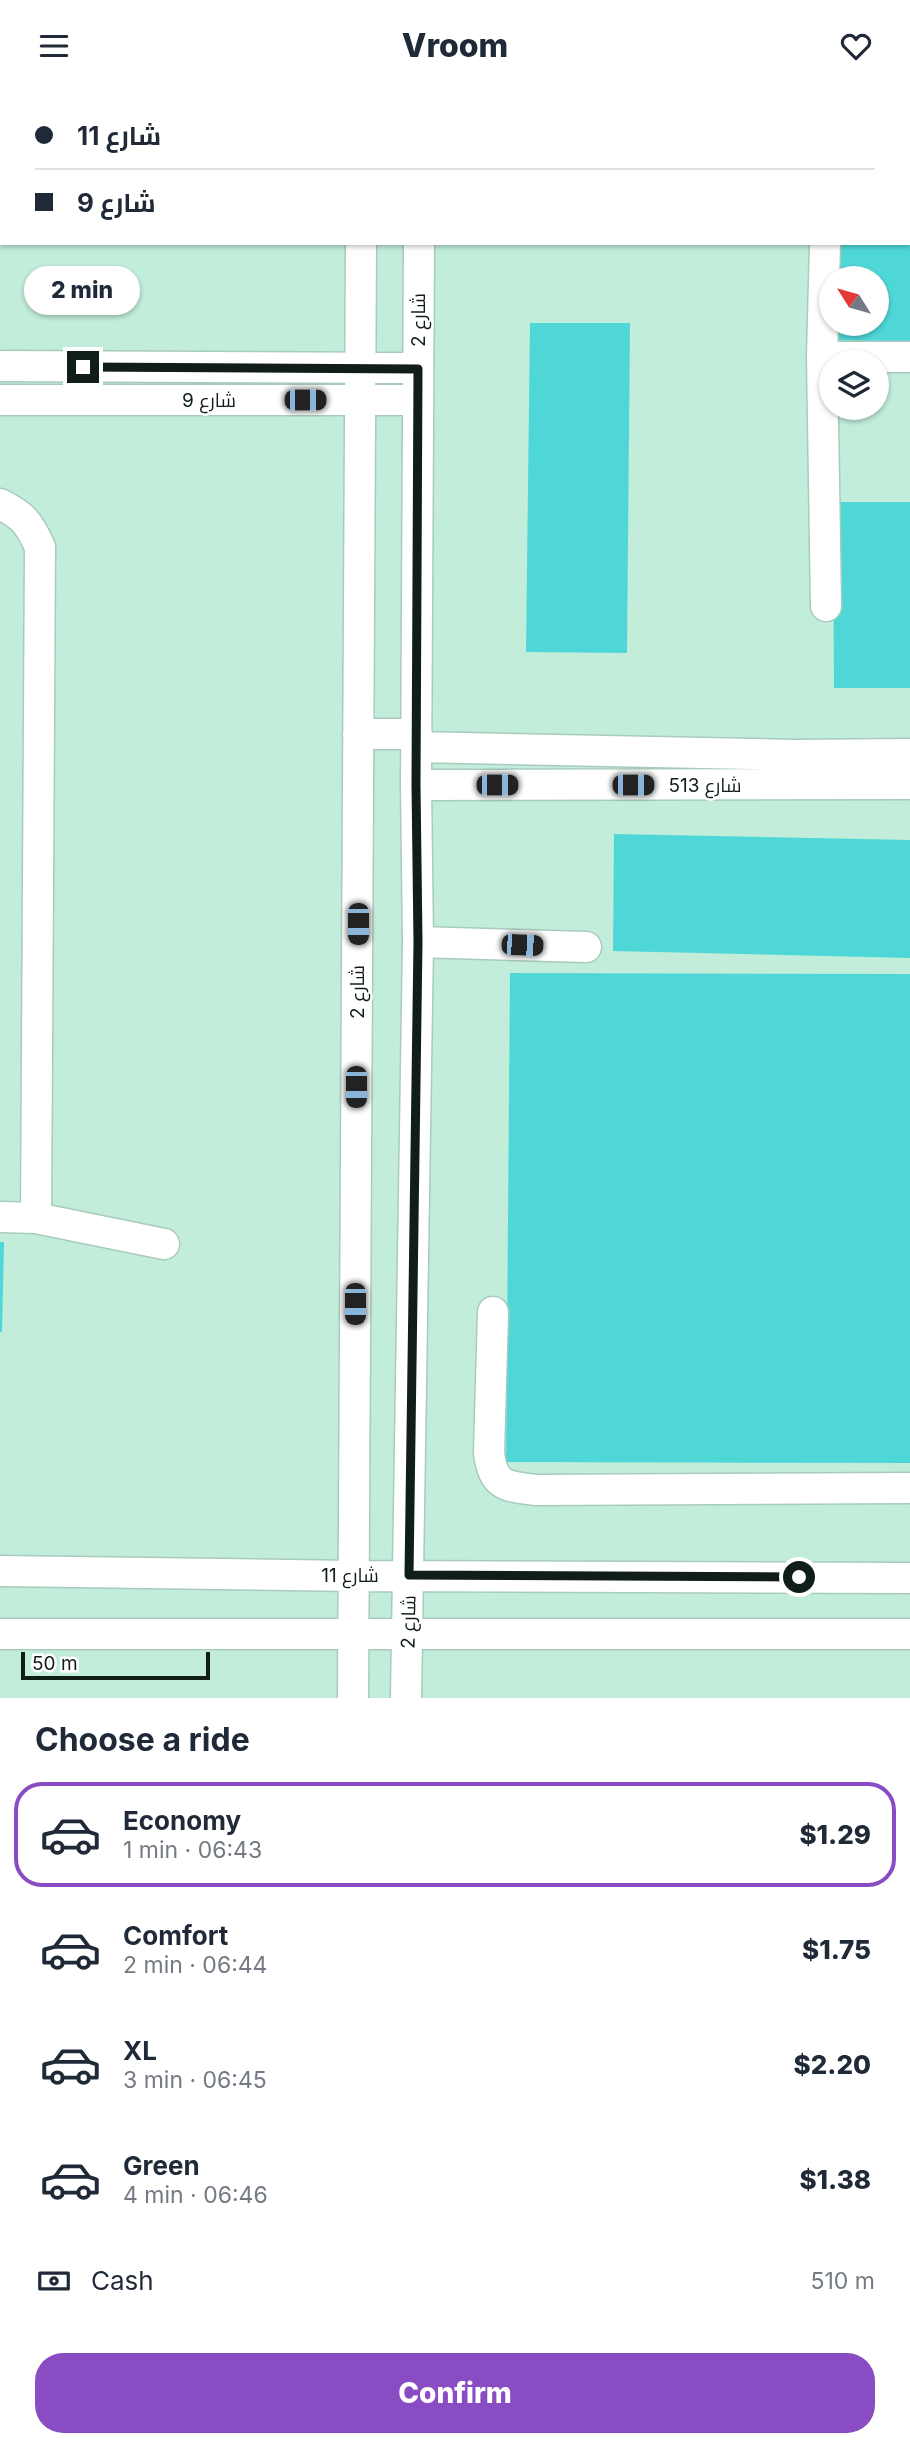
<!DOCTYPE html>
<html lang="en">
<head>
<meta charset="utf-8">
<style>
	body { margin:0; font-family:Inter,Cairo,sans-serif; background:#f2f2f3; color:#1f2937; height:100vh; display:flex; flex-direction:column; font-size:26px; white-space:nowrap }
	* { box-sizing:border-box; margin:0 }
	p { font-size:23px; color:#747a83 }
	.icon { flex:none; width:38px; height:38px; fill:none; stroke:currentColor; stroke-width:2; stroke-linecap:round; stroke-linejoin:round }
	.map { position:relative; height:1607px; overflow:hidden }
	.sheet { display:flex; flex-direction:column; background:#fff; flex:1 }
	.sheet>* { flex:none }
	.top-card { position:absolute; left:0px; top:0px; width:910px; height:154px; box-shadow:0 2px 5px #0004; display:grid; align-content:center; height:154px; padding:0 35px; background:#fff }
	.needle { width:46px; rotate:307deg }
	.tools { position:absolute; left:819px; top:175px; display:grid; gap:14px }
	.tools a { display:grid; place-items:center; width:70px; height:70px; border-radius:50%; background:#fff; box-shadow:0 2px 5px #0004; font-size:35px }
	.scale { position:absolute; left:21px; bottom:18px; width:189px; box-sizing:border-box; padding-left:7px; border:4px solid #111e18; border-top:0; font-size:19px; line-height:24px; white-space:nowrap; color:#111e18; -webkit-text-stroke:5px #fff; paint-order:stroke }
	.end { position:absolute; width:32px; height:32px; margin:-16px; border:9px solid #111e18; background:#fff; box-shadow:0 0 0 4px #fff }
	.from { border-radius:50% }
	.bubble { position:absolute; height:49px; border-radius:24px; background:#fff; box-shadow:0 2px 5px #0004; font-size:23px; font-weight:800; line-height:49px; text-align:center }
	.car { position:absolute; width:21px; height:42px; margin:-21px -10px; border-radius:9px; box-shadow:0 0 5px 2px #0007; background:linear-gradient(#222 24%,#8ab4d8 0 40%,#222 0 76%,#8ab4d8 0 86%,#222 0) }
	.top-card b { display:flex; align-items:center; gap:24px; height:66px; font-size:26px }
	.top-card b+b { border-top:2px solid #e0e1e3 }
	.top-card i { width:18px; height:18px; background:#1f2937 }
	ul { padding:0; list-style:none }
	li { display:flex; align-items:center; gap:21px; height:105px; margin:0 14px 10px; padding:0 21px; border:4px solid transparent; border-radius:28px }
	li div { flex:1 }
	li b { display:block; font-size:26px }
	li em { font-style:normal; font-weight:800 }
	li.active { border-color:#8a4cc2 }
	li>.icon { width:63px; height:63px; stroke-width:1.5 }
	h2 { padding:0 35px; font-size:32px; line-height:84px }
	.pay { display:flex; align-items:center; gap:18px; height:77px; padding:0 35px; font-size:26px }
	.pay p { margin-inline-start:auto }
	.primary-button { display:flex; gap:14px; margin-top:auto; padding:14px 35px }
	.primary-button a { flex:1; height:80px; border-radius:28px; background:#8a4cc2; color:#fff; font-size:28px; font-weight:800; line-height:80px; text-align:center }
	header { display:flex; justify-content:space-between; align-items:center; height:91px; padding:0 35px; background:#fff; font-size:32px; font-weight:800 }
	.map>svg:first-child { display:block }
</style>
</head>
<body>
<header><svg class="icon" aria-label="menu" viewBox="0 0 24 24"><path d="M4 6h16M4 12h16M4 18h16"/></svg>Vroom<svg class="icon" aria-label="heart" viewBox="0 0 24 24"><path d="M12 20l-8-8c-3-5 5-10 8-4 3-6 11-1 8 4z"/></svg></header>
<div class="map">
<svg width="910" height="1607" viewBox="0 0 910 1607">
	<rect width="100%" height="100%" fill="#d4f7e8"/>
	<path fill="#c1edda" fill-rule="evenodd" d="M0 0H910V1607H0ZM2 2H908V152H2ZM831 187H877V233H831ZM831 271H877V317H831Z"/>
	<path fill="#4fd7d8" d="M832 152H910V251L830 249V233H877V187H831Z
		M530 232H630L627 562 526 561Z
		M833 411H910V597H834Z
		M614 743 910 749V867L613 860Z
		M510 882 910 883V1372L506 1371Z
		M0 1151H4L2 1241H0Z"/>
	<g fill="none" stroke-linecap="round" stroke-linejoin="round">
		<g stroke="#a9cbbd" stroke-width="33">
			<path id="minor" d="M362 2V0
				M420 2V0
				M827 2V0
				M825 152 822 266 826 515
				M822 266H910
				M0 275 418 277
				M0 309H418
				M0 413C24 425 29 432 40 456L36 1127 0 1126
				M358 643H417
				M416 656 794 664 910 663
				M416 694 910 693
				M418 851 586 856
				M36 1127 164 1153
				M493 1221 489 1362C493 1395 505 1395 535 1399L910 1397
				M0 1480 354 1485 910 1487
				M0 1543H910
				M353 1607 361 152
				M406 1607 418 851 416 694 419 152"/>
		</g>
		<use href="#minor" stroke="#fff" stroke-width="30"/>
	</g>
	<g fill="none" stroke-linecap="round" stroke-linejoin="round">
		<path stroke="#111e18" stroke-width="9" d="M83 276 418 278 416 694 418 851 409 1484 799 1486"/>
	</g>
	<g text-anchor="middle" stroke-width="5" stroke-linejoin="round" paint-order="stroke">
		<g font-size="19" fill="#111e18" stroke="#fff">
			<text transform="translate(418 229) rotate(-90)" y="7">شارع 2</text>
			<text x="209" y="316">شارع 9</text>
			<text x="705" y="701">شارع 513</text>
			<text transform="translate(357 901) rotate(-90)" y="7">شارع 2</text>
			<text x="350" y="1491">شارع 11</text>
			<text transform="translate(408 1531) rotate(-89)" y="7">شارع 2</text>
		</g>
	</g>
</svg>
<div class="tools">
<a><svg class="needle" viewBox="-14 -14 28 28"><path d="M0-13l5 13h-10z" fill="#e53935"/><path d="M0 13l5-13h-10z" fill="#747a83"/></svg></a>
<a><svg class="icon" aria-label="layers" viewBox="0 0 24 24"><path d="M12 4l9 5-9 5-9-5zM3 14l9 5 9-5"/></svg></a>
</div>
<div class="scale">50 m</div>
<i class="end from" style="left:799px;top:1486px"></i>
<i class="end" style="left:83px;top:276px"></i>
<div class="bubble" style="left:24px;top:175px;width:116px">2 min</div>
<i class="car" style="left:305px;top:309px;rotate:90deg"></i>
<i class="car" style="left:497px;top:694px;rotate:90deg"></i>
<i class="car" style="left:633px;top:694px;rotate:90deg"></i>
<i class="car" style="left:358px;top:833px;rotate:180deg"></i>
<i class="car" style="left:522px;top:854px;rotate:92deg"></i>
<i class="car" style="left:356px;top:996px;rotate:180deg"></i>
<i class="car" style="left:355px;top:1213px;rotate:180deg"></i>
<div class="top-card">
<b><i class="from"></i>شارع 11</b>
<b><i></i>شارع 9</b>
</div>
</div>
<section class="sheet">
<h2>Choose a ride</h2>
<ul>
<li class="active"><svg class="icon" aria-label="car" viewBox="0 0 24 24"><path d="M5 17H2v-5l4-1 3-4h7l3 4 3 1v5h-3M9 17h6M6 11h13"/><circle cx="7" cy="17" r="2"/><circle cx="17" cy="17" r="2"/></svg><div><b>Economy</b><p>1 min · 06:43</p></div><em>$1.29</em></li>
<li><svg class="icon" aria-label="car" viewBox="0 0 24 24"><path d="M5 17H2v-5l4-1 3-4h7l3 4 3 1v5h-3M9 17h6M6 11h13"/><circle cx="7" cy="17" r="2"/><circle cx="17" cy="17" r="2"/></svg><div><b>Comfort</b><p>2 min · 06:44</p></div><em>$1.75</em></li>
<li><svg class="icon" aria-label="car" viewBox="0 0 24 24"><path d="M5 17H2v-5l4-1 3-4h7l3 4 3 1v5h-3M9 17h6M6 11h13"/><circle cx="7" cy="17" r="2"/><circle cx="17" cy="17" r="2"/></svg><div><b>XL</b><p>3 min · 06:45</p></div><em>$2.20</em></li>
<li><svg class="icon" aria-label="car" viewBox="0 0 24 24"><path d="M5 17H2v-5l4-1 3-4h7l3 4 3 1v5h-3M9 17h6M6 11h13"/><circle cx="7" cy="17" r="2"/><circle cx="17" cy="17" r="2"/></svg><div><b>Green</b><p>4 min · 06:46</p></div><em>$1.38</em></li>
</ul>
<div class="pay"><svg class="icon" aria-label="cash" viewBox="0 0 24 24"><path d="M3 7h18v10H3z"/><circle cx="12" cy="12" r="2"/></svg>Cash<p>510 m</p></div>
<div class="primary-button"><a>Confirm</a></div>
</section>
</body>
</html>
